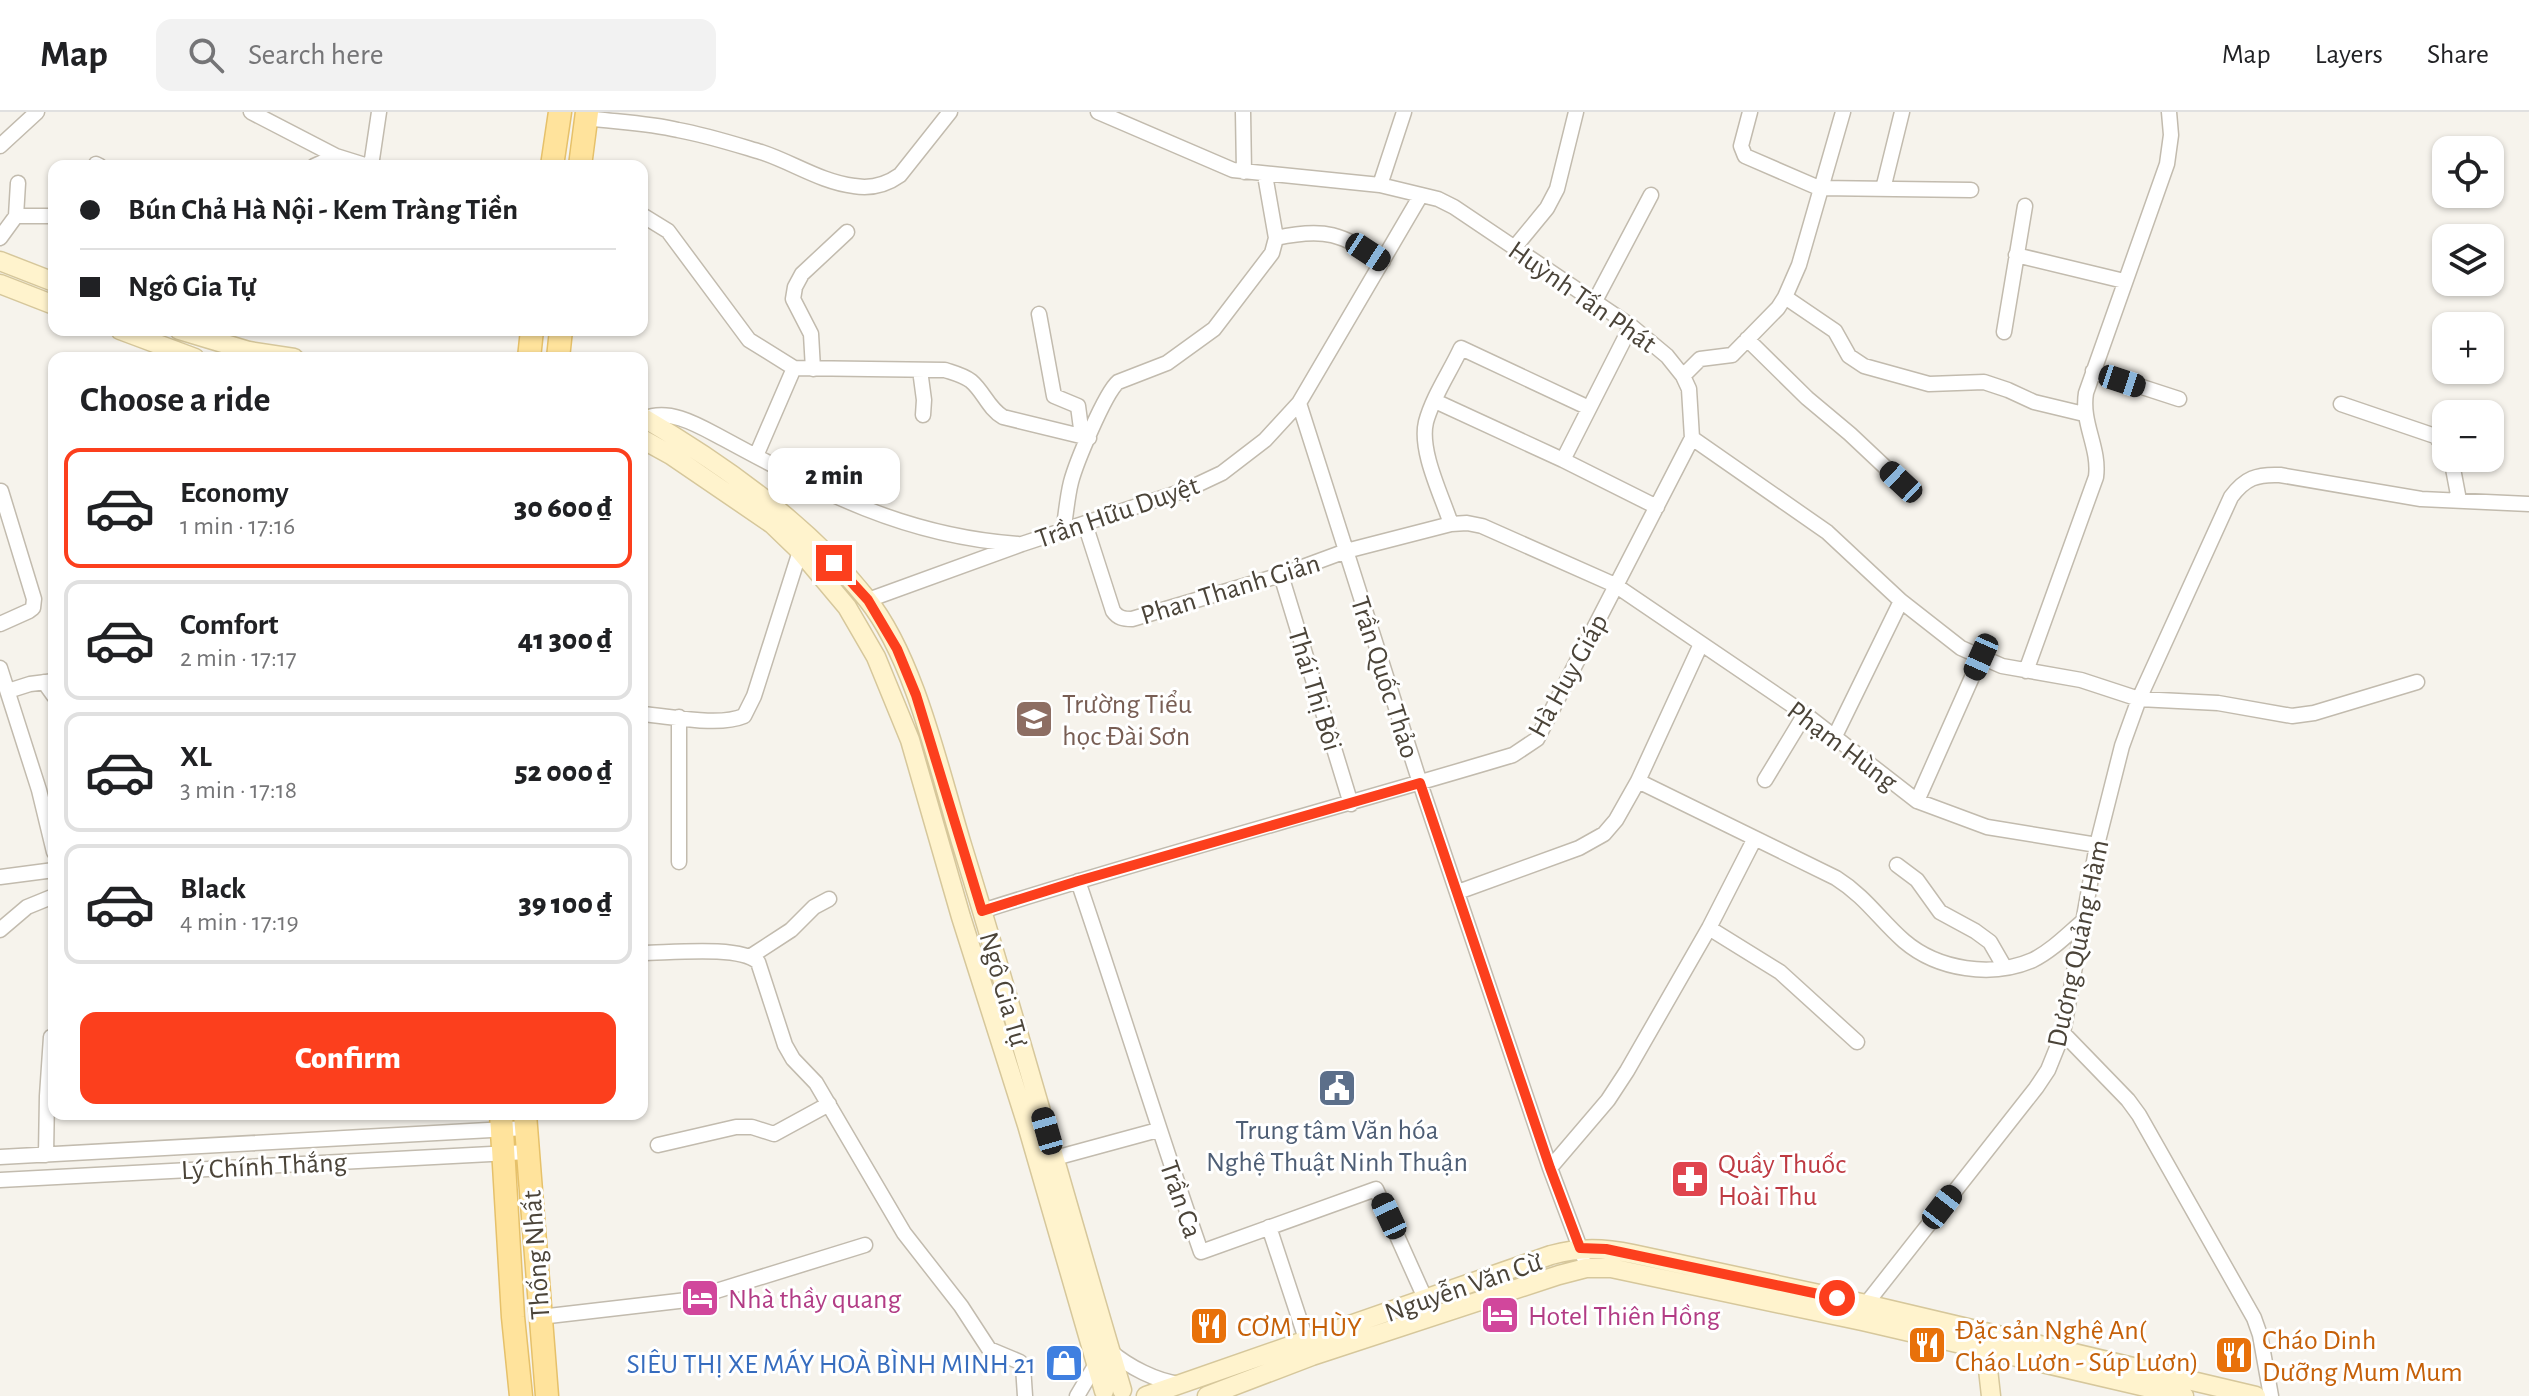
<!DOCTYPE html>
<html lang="en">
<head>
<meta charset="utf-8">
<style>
	body { margin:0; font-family:"Alegreya Sans",sans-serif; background:#f2f2f2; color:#202124; height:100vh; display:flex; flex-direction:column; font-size:30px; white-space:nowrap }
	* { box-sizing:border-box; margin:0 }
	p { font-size:26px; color:#757577 }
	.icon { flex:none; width:44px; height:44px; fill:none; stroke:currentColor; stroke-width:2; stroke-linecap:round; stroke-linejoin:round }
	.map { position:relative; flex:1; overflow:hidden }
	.side { position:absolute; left:48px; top:240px; width:600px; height:768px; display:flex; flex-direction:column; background:#fff; border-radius:16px; box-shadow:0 2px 6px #0004 }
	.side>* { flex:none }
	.top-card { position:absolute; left:48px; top:48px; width:600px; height:176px; border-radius:16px; box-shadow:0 2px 6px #0004; display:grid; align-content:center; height:176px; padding:0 32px; background:#fff }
	.tools { position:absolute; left:2432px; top:24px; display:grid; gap:16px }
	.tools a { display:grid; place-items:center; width:72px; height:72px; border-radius:16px; background:#fff; box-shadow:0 2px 6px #0004; font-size:40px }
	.end { position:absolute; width:36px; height:36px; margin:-18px; border:10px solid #fc3f1d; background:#fff; box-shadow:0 0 0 4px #fff }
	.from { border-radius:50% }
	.bubble { position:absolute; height:56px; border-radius:16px; background:#fff; box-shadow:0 2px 6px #0004; font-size:26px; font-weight:800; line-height:56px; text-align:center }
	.car { position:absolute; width:24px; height:48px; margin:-24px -12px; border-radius:10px; box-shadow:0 0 6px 2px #0007; background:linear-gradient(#222 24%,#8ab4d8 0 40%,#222 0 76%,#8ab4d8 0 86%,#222 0) }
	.top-card b { display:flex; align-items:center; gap:28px; height:76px; font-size:30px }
	.top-card b+b { border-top:2px solid #e0e0e0 }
	.top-card i { width:20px; height:20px; background:#202124 }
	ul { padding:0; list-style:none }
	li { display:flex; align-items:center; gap:24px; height:120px; margin:0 16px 12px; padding:0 16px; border:4px solid #e0e0e0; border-radius:16px }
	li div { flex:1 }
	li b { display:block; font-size:30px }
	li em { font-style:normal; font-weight:800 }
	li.current { border-color:#fc3f1d }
	li>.icon { width:72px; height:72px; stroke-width:1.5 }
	h2 { padding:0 32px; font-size:36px; line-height:96px }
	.cta { display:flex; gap:16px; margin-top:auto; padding:16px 32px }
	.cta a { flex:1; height:92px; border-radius:16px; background:#fc3f1d; color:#fff; font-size:32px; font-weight:800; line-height:92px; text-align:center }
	header { display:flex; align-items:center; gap:48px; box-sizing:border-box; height:112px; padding:0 40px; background:#fff; border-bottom:2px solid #e0e0e0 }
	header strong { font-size:38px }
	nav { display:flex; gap:44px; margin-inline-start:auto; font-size:28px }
	.search { width:560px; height:72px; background:#f2f2f2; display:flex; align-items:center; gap:20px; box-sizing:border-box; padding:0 28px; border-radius:16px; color:#757577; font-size:30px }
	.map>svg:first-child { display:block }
</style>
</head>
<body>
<header>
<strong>Map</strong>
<div class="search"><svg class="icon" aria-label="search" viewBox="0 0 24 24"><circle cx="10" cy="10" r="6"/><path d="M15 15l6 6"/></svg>Search here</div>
<nav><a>Map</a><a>Layers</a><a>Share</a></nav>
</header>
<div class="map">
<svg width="2529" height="1284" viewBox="0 0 2529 1284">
	<rect width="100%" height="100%" fill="#f6f3ec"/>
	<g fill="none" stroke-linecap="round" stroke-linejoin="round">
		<g stroke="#c2bbae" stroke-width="17">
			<path id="street" d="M251 0 336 44 368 54
				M1243 0 1244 60
				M1750 0 1741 34 1745 44 1819 76 1971 78
				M586 6C617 10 648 11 678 18 706 23 734 32 761 40 792 50 821 70 854 74 872 77 886 73 900 63L950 0
				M0 34 37 0
				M96 52 100 54
				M314 54 336 44
				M371 54 379 0
				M1380 73 1404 0
				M1883 77 1902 0
				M642 103 668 119 749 228 794 256 945 258C954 261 963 263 971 269 984 280 988 296 1003 305L1089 326
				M16 104H54
				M0 126 16 104 18 71
				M1276 126C1326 115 1341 122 1383 149
				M1515 135 1547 96 1557 77 1576 0
				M2016 143 2124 169
				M1785 185 1835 219 1849 244 1864 254 1929 272 1984 270 2008 278 2034 290 2084 302
				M1595 189 1651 83
				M1039 202 1054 284 1078 294 1082 324
				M2004 220 2025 94
				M1747 227 1807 286 1850 322 1901 370
				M813 257 811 222 793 187 795 175 802 162 847 120
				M920 258 924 288 923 303
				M2093 259 2179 287
				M1683 264 1700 247 1732 243 1778 196 1785 185 1799 153 1843 0
				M1435 289 1563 348 1657 395
				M1299 291 1420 671 1550 1056 1583 1144
				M2341 292 2435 324 2446 336
				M644 307C670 295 701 315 724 327 822 380 904 424 1018 432
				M1692 326 1827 420 1901 489 1961 536 2002 554 2081 568 2139 587 2218 591 2292 604 2314 601 2417 570
				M756 344 794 256
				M2451 346 2459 388
				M1563 348 1631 214
				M1085 412 1113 499C1118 506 1123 507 1132 507L1281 463 1346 439 1451 412 1467 411 1482 414 1615 473 1805 602 1917 689 1987 715 2097 733
				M1451 412C1442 384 1419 339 1426 310 1433 284 1450 260 1461 236L1589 296
				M1063 420C1066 403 1067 386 1071 370 1076 351 1105 281 1118 270L1167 251 1214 217 1272 141 1276 126 1265 63
				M1281 463 1351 692
				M868 488 1022 432 1186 378 1222 361 1265 328 1299 291 1421 83
				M0 512 29 499 33 496 34 487 1 379
				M0 556 39 678 54 740
				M2026 559 2096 365C2100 336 2081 311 2086 281L2167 52 2171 23 2169 0
				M44 570 54 584
				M8 579 30 572 54 569
				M642 602C670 604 718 615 744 604L754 584 800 439
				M679 605V750
				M1834 626 1901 489
				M1765 668 1805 602
				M1638 669 1836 766C1866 785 1879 807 1904 829 1938 858 1992 866 2033 848 2051 839 2066 824 2082 810
				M1917 689 1981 545
				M1897 753 1917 768 1940 800 1975 819 1990 830 2005 856
				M0 765 54 758
				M1078 769C1120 892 1158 1017 1201 1140L1376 1077 1433 1204
				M1458 780 1579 736 1604 722 1616 708 1638 669 1701 532
				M982 799C1158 743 1336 696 1513 643L1537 627 1692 326 1689 277 1683 264 1667 244 1631 214 1454 95 1438 87 1380 73 1233 58 1098 0
				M1709 816 1780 860 1857 930
				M0 818 27 795 54 784
				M642 841C669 841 739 833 758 850L785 933 793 947 816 971 904 1121 961 1194 989 1237 1020 1250 1023 1254 1025 1284
				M751 844 791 818 814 795 829 787
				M2063 921 2128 988 2139 1003 2254 1206 2260 1223 2271 1284
				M658 1033 736 1015H752L774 1022 829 992
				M46 1043 47 984 51 925
				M0 1045 526 1016
				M1055 1046 1158 1018
				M1550 1056 1608 988 1627 959 1709 816 1754 728
				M0 1068 528 1040
				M1269 1115 1309 1236
				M1864 1201 1866 1192 2036 976 2048 958 2063 921 2097 733 2122 634 2139 587 2231 385C2245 366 2257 362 2280 363L2421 387 2529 392
				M540 1205 687 1188 865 1133
				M1110 1239C1129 1255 1156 1269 1180 1272
				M1077 1284 1096 1252"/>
		</g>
		<g stroke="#d6c79b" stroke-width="21">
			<path id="secondary" d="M0 149 54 170
				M0 172 54 193
				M120 218 195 246
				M179 218 249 239 294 246
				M642 305C723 352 808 413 867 487 915 547 939 658 962 733 1018 914 1068 1097 1122 1278
				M642 327 671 343 772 412 800 439 847 495 876 545 910 628 961 805 1027 1013 1104 1279
				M1985 1230 1991 1284
				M1146 1284 1551 1143C1580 1135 1604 1136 1633 1142L1866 1192 2256 1284
				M1207 1284 1312 1244 1559 1163 1586 1156H1611L1862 1209 2184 1284"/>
		</g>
		<g stroke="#e6c16a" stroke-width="25">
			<path id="primary" d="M552 54 560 0
				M580 54 587 0
				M529 246 532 218
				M558 246 561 218
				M501 1002 513 1205 521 1284
				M525 1002 547 1284"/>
		</g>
		<use href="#street" stroke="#fff" stroke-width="14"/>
		<use href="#secondary" stroke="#fff3cd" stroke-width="18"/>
		<use href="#primary" stroke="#ffe39c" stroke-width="22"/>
	</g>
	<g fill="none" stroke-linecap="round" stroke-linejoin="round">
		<path stroke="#fc3f1d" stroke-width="10" d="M834 451 868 488 897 537 916 583 982 799 1078 769 1420 671 1550 1056 1580 1136 1606 1137 1837 1186"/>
	</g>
	<defs>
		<g id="school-square" transform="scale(2)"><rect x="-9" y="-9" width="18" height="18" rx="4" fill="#8d6e63" stroke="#fff"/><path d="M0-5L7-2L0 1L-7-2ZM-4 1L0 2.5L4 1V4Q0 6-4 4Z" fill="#fff"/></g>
		<g id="civic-square" transform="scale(2)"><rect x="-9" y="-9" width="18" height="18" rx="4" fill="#5c6f8a" stroke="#fff"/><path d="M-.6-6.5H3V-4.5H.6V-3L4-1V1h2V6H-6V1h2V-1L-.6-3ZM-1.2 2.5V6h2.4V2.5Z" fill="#fff"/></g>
		<g id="pharmacy-square" transform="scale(2)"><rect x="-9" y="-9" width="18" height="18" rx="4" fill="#e0444e" stroke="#fff"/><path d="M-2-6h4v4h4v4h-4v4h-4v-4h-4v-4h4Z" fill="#fff"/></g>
		<g id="hotel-square" transform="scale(2)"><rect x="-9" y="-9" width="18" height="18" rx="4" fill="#d1479c" stroke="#fff"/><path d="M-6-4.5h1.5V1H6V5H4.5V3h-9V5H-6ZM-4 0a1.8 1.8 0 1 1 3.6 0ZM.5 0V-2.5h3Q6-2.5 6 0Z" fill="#fff"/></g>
		<g id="restaurant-square" transform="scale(2)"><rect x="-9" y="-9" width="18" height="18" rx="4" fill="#e8710a" stroke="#fff"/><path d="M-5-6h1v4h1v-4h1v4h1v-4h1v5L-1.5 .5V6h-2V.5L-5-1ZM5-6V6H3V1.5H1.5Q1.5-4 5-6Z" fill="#fff"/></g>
		<g id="shop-square" transform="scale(2)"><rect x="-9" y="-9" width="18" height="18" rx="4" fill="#3f7fe0" stroke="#fff"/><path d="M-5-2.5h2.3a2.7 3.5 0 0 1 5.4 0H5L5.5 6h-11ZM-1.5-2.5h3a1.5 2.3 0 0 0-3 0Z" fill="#fff"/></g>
	</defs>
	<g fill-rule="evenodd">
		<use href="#school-square" x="1034" y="607"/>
		<use href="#civic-square" x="1337" y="976"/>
		<use href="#pharmacy-square" x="1690" y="1067"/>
		<use href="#hotel-square" x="700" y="1186"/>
		<use href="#hotel-square" x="1500" y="1203"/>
		<use href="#restaurant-square" x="1209" y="1214"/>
		<use href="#restaurant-square" x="1927" y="1233"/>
		<use href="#restaurant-square" x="2234" y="1243"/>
		<use href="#shop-square" x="1064" y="1251"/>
	</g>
	<g text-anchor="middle" stroke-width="6" stroke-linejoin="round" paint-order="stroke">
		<g font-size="28" fill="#4b4439" stroke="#fff">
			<text transform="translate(1583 184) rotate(35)" y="10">Huỳnh Tấn Phát</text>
			<text transform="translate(1117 399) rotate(-19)" y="10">Trần Hữu Duyệt</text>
			<text transform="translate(1230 476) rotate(-17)" y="10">Phan Thanh Giản</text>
			<text transform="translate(1567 563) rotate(-61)" y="10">Hà Huy Giáp</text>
			<text transform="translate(1386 565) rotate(72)" y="10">Trần Quốc Thảo</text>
			<text transform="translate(1316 577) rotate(73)" y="10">Thái Thị Bôi</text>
			<text transform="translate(1843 633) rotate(37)" y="10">Phạm Hùng</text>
			<text transform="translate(2077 831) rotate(-78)" y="10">Dương Quảng Hàm</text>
			<text transform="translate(1005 877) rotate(74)" y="10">Ngô Gia Tự</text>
			<text transform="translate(264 1053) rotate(-3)" y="10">Lý Chính Thắng</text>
			<text transform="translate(1182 1087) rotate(71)" y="10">Trần Ca</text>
			<text transform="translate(535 1143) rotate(-94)" y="10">Thống Nhất</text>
			<text transform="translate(1463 1174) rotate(-19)" y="10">Nguyễn Văn Cừ</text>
		</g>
		<g font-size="28" fill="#785e54" stroke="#fff" text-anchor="start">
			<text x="1062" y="601">Trường Tiểu<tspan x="1062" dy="32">học Đài Sơn</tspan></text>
		</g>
		<g font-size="28" fill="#4e5e75" stroke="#fff">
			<text x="1337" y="1027">Trung tâm Văn hóa<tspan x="1337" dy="32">Nghệ Thuật Ninh Thuận</tspan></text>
		</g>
		<g font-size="28" fill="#be3a42" stroke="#fff" text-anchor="start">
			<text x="1718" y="1061">Quầy Thuốc<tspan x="1718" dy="32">Hoài Thu</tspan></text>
		</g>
		<g font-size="28" fill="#b23c85" stroke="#fff" text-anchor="start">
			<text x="728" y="1196">Nhà thầy quang</text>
			<text x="1528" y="1213">Hotel Thiên Hồng</text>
		</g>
		<g font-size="28" fill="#c56008" stroke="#fff" text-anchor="start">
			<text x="1237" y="1224">CƠM THÙY</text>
			<text x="1955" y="1227">Đặc sản Nghệ An(<tspan x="1955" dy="32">Cháo Lươn - Súp Lươn)</tspan></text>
			<text x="2262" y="1237">Cháo Dinh<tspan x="2262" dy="32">Dưỡng Mum Mum</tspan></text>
		</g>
		<g font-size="28" fill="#366cbe" stroke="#fff" text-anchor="end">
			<text x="1036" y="1261">SIÊU THỊ XE MÁY HOÀ BÌNH MINH 21</text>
		</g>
	</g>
</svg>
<div class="tools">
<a><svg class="icon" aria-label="locate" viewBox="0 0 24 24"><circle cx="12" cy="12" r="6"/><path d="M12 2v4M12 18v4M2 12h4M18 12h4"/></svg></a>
<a><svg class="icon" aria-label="layers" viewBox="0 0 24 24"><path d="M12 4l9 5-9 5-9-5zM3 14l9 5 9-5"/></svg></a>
<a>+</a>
<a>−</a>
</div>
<i class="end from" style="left:1837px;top:1186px"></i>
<i class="end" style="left:834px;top:451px"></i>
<div class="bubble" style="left:768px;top:336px;width:132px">2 min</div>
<i class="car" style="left:1368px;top:140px;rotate:123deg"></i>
<i class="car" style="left:2122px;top:269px;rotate:108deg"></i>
<i class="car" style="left:1901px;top:370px;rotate:313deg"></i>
<i class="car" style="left:1981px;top:545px;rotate:204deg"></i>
<i class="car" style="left:1047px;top:1019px;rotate:344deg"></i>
<i class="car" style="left:1942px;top:1095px;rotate:38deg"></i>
<i class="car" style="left:1389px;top:1104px;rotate:335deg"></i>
<div class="top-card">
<b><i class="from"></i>Bún Chả Hà Nội - Kem Tràng Tiền</b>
<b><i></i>Ngô Gia Tự</b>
</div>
<section class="side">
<h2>Choose a ride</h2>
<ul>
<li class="current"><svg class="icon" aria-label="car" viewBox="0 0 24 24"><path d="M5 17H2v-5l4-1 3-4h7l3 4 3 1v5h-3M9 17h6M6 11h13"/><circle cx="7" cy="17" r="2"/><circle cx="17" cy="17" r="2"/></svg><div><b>Economy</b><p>1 min · 17:16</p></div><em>30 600 ₫</em></li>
<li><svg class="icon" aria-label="car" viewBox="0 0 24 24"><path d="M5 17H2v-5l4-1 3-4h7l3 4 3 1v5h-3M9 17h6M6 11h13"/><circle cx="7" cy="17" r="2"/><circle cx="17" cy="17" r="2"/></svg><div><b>Comfort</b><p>2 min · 17:17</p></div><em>41 300 ₫</em></li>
<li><svg class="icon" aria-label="car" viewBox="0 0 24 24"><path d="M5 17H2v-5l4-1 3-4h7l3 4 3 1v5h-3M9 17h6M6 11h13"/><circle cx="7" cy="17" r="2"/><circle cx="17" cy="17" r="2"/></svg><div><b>XL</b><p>3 min · 17:18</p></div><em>52 000 ₫</em></li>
<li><svg class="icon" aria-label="car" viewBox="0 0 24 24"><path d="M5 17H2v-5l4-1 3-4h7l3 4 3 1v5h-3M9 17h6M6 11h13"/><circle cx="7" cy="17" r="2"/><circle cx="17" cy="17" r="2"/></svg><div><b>Black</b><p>4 min · 17:19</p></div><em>39 100 ₫</em></li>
</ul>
<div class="cta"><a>Confirm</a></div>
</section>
</div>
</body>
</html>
